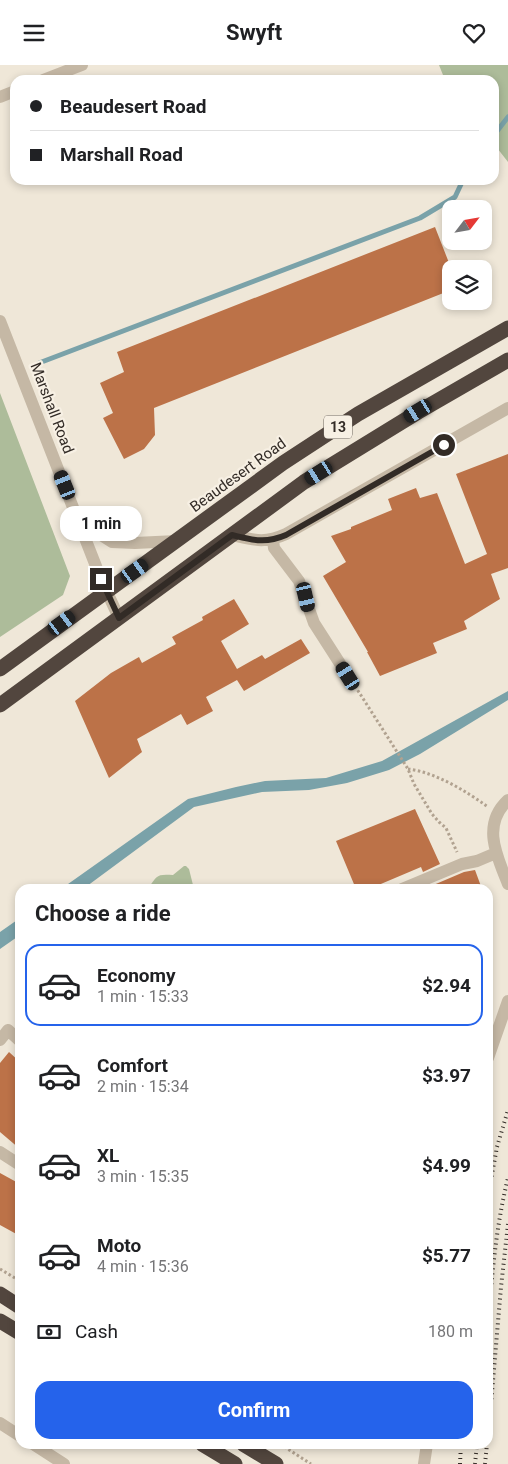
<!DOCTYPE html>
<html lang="en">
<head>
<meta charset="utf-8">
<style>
	body { margin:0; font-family:Roboto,sans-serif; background:#f6f6f6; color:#202124; height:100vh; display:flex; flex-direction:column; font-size:19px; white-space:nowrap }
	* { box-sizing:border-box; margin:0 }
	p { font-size:16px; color:#757577 }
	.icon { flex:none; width:28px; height:28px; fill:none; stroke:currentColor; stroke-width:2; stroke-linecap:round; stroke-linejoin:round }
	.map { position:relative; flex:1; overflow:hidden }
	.drawer { position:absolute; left:15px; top:819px; width:478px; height:565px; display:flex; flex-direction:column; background:#fff; border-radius:15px; box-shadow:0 2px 8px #0003 }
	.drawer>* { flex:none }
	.banner { position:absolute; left:10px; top:10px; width:489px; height:110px; border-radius:15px; box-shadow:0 2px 8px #0003; display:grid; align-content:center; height:110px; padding:0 20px; background:#fff }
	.needle { width:32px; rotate:59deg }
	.tools { position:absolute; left:442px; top:135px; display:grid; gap:10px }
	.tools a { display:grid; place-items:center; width:50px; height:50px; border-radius:10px; background:#fff; box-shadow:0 2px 8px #0003; font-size:25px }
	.end { position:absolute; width:22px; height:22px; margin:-11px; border:6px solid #322b26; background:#fff; box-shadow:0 0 0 2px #fff }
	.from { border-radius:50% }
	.bubble { position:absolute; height:35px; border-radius:15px; background:#fff; box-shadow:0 2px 8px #0003; font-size:16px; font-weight:700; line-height:35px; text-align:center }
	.car { position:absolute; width:15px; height:30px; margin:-15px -8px; border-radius:6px; box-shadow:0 0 4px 1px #0007; background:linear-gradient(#222 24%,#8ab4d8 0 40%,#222 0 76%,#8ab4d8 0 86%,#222 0) }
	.banner b { display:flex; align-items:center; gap:18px; height:48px; font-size:19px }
	.banner b+b { border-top:1px solid #e0e0e0 }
	.banner i { width:12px; height:12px; background:#202124 }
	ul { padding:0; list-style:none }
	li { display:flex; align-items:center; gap:15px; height:82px; margin:0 10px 8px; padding:0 10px; border:2px solid transparent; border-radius:15px }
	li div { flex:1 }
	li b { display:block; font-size:19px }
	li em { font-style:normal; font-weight:700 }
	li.current { border-color:#2563eb }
	li>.icon { width:45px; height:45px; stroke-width:1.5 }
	h2 { padding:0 20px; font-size:22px; line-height:60px }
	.pay { display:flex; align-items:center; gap:12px; height:55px; padding:0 20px; font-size:19px }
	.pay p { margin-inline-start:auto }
	.button { display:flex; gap:10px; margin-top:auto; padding:10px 20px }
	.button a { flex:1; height:58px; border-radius:15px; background:#2563eb; color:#fff; font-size:20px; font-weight:700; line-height:58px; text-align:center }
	header { display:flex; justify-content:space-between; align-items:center; height:65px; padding:0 20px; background:#fff; font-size:22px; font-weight:700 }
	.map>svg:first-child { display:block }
</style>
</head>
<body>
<header><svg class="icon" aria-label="menu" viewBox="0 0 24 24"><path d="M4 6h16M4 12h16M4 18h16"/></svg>Swyft<svg class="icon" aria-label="heart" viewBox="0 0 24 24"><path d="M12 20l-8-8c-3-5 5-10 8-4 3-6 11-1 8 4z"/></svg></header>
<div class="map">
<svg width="508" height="1399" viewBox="0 0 508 1399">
	<rect width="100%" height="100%" fill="#efe7d8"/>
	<path fill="#adbc9a" d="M439 0H508V97L494 79V15H445Z
		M0 328 70 511 63 530 0 572Z
		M184 801H186L189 804 194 824H148C157 810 157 809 173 810Z"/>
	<path fill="#7aa2a9" d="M508 626V635L420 689 389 705 347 718 309 725 262 727 194 742 83 824H61L188 734 236 722 265 716 326 713 382 696Z
		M20 853V870L0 884V867Z"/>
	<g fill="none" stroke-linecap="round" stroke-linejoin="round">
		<path stroke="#7aa2a9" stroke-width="5" d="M494 70 508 52
			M39 298 420 153 455 132 463 115"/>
	</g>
	<path fill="#bc7248" d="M435 162 451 203V225L154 343 155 370 144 384 124 394 103 353 113 348 100 318 124 307 117 287Z
		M508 389V503L491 509 500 534 464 556 467 564 433 578 437 588 380 611 367 587H368L323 511 346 497 331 471 351 464V462L392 445 388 434 416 423 420 433 437 428 465 499 487 489 456 409Z
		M234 534 249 559 221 576 237 604 262 590 265 594 301 574 310 588 244 626 237 615 206 632 213 646 187 660 181 649 137 674 142 687 109 713 75 636 111 608 139 592 142 598 176 579 172 572 203 555 202 552Z
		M415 744 440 799 423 807 421 802 369 824H356L336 776Z
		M475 805 482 824H424L464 807Z
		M9 987 20 997V1084L0 1067V998Z
		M0 1108 20 1119V1171L0 1160Z"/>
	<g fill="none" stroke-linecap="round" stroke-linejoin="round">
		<path stroke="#b1a290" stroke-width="3" stroke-dasharray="2.5 2.5" stroke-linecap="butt" d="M355 621 408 704 414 719 432 749 439 757 446 763 457 787
			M408 704C435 707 466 726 488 742
			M0 1204 20 1216
			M280 1379 311 1399"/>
		<path stroke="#c5b8a5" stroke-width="12" d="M43 15 82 0
			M0 32 15 26
			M0 256 101 514 119 553
			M79 456 112 477 135 478 177 476
			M232 470C254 475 264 479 286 469L508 343
			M273 475 274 483 299 516 314 558 348 611
			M508 735C481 760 497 791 508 819
			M402 824 462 799 477 796 496 788
			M0 975 8 965 20 976
			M488 993 508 936
			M0 1087 20 1100
			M0 1358 20 1371
			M33 1379 64 1399
			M424 1399 427 1379"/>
		<path stroke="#52463e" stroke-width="15" d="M0 604 283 398 358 349 508 263
			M0 640 304 417 418 347 508 295
			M0 1229 20 1242
			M0 1256 20 1268
			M202 1379 235 1399
			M243 1379 276 1399"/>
		<path stroke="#322b26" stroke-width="4" stroke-dasharray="1 4" stroke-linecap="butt" d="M488 1131 497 1082 508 1045
			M488 1259C492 1210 496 1161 508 1113
			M488 1374 501 1222 508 1159
			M460 1399 461 1379
			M475 1399 477 1379
			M485 1399 487 1379"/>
	</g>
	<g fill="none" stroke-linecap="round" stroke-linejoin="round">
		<path stroke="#322b26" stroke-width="6" d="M101 514 119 553 232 470C253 475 265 479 286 470L444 380"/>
	</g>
	<g text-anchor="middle" stroke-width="4.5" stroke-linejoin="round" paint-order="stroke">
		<rect fill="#f7f0e4" stroke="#6d665f" stroke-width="1" x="324" y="350.5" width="28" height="23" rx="4"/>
		<g font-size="14" font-weight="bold" fill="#322b26">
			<text x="338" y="367">13</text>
		</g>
		<g font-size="15" fill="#322b26" stroke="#f7f0e4">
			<text transform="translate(52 343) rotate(69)" y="5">Marshall Road</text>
			<text transform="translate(238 410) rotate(-36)" y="5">Beaudesert Road</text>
		</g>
	</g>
</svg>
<div class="tools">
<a><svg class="needle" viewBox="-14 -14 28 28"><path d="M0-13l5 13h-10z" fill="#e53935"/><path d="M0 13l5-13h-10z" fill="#757577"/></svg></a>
<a><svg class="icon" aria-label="layers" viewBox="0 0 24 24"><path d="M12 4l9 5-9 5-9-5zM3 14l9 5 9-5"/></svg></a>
</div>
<i class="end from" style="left:444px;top:380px"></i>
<i class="end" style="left:101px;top:514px"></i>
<div class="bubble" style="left:60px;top:441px;width:82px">1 min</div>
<i class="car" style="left:418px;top:346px;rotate:239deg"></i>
<i class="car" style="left:319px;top:408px;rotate:238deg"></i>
<i class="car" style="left:65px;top:420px;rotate:338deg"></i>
<i class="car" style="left:135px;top:506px;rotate:55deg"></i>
<i class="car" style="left:306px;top:532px;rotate:167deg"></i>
<i class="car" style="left:62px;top:558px;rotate:54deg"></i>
<i class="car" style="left:348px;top:611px;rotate:328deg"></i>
<div class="banner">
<b><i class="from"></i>Beaudesert Road</b>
<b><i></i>Marshall Road</b>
</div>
<section class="drawer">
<h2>Choose a ride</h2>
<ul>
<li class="current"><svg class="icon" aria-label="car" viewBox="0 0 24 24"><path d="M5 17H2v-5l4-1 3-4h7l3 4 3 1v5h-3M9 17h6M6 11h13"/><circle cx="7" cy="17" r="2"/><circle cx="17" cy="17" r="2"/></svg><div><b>Economy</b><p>1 min · 15:33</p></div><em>$2.94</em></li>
<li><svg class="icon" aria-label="car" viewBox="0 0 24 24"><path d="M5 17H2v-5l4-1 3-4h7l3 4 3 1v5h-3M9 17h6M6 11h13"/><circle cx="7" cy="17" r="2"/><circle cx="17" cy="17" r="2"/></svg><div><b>Comfort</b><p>2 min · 15:34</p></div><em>$3.97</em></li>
<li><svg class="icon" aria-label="car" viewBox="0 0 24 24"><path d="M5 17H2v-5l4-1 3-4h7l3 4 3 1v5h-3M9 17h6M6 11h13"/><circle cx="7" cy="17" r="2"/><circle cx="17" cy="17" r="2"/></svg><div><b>XL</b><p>3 min · 15:35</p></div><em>$4.99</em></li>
<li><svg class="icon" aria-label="car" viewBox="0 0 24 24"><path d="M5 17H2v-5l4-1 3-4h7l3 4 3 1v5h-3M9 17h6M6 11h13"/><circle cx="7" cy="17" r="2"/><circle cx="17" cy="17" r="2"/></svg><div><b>Moto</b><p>4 min · 15:36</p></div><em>$5.77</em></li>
</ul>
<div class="pay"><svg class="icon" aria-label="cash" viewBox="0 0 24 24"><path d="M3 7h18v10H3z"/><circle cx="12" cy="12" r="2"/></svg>Cash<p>180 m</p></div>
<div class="button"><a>Confirm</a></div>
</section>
</div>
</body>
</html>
